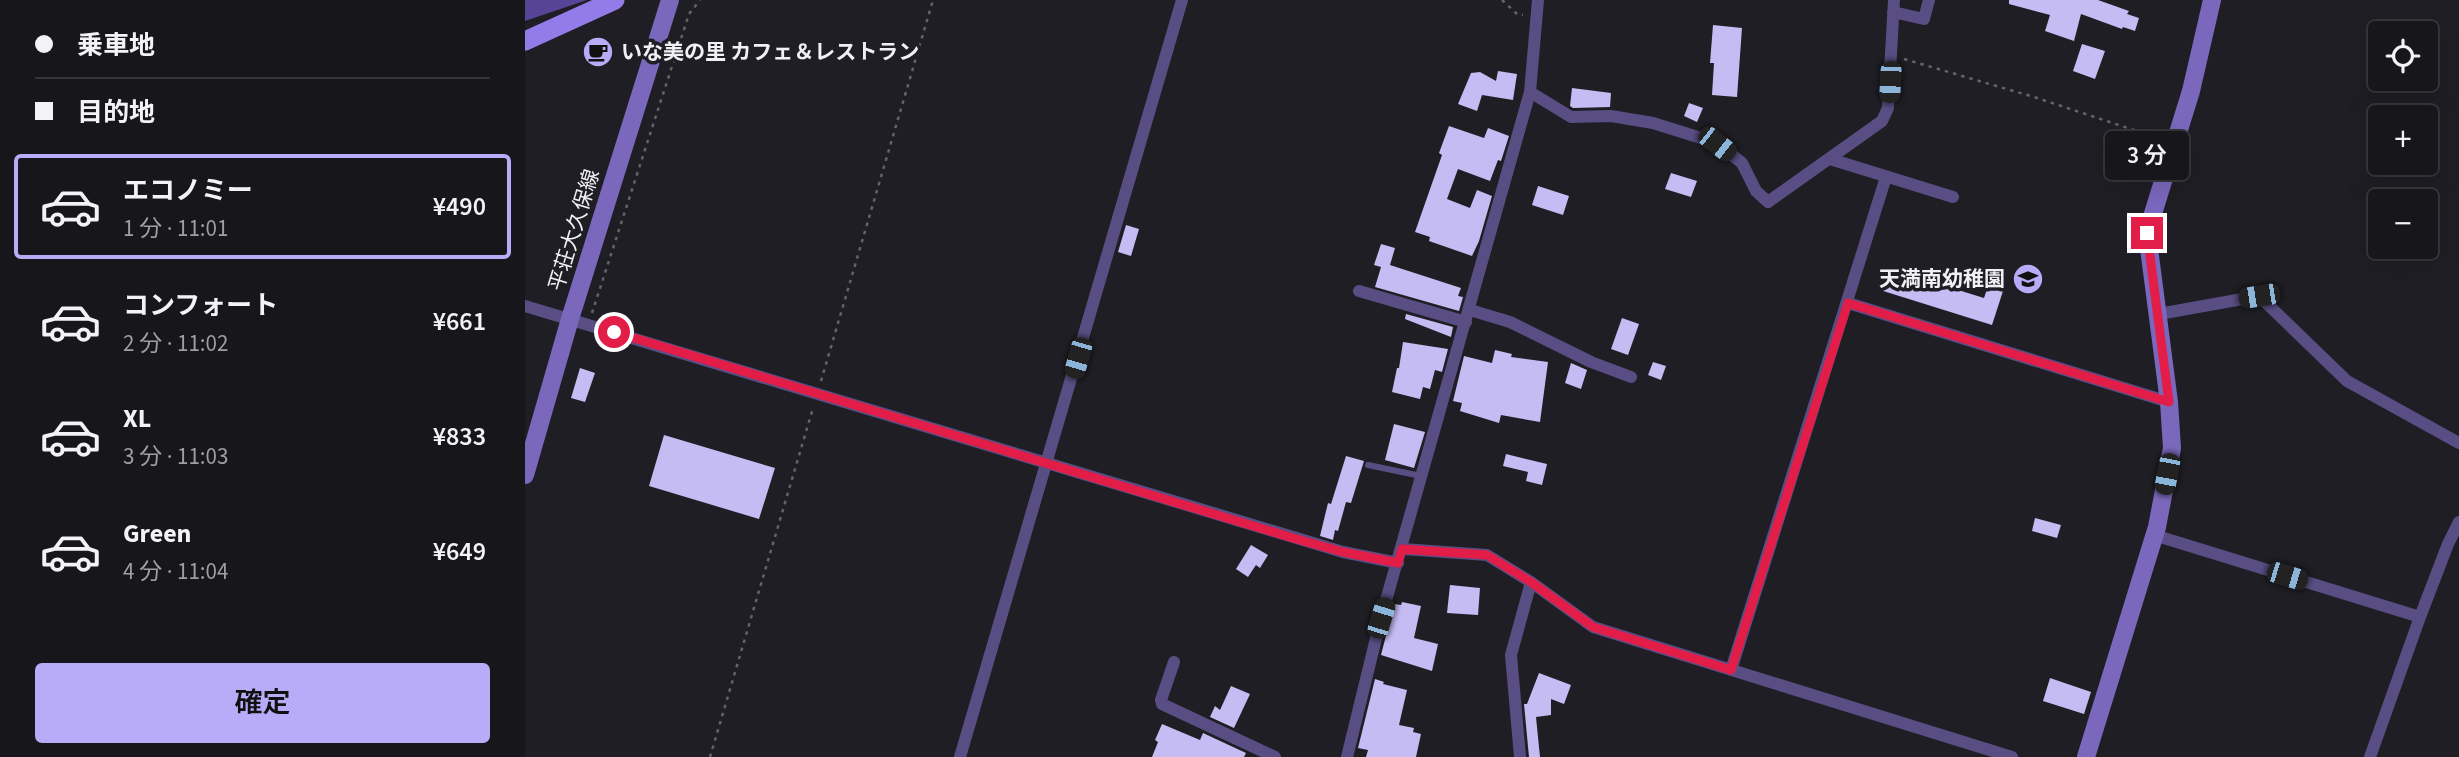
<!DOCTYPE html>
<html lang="ja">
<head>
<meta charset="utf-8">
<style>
	body { margin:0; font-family:"Source Sans 3","Noto Sans JP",sans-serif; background:#242328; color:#f1f3f6; height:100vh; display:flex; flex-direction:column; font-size:26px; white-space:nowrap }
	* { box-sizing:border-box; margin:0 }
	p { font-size:23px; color:#9e9fa3 }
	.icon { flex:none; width:38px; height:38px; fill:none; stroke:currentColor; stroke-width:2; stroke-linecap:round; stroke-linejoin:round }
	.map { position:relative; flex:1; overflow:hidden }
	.side { display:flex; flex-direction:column; background:#17161b; width:525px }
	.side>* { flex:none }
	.guide { display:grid; align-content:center; height:154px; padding:0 35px; background:#17161b }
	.controls { position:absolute; left:1843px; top:21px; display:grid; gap:14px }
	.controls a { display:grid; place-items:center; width:70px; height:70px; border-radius:7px; background:#17161b; box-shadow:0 7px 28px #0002,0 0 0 2px #36353a; font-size:35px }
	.end { position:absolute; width:32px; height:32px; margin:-16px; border:9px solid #e11d48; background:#fff; box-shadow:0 0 0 4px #fff }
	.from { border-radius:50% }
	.bubble { position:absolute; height:49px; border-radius:7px; background:#17161b; box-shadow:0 7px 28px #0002,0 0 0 2px #36353a; font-size:23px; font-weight:600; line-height:49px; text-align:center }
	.car { position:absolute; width:21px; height:42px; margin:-21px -10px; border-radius:9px; box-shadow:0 0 5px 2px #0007; background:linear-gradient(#222 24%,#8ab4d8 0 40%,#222 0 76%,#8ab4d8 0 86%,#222 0) }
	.guide b { display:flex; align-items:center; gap:24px; height:66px; font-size:26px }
	.guide b+b { border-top:2px solid #36353a }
	.guide i { width:18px; height:18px; background:#f1f3f6 }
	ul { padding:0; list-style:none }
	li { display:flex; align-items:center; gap:21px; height:105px; margin:0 14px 10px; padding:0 21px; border:4px solid transparent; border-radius:7px }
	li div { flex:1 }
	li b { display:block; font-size:26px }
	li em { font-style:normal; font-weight:600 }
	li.active { border-color:#b8abf7 }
	li>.icon { width:63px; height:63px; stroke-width:1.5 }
	.button { display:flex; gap:14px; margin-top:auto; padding:14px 35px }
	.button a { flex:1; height:80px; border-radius:7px; background:#b8abf7; color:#111; font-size:28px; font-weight:600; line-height:80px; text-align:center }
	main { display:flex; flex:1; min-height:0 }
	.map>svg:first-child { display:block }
</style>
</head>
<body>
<main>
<section class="side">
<div class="guide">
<b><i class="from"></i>乗車地</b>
<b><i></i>目的地</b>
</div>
<ul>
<li class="active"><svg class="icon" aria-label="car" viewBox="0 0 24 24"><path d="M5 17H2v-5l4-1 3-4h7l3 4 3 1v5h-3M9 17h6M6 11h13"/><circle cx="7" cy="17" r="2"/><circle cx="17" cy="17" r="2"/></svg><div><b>エコノミー</b><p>1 分 · 11:01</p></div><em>¥490</em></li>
<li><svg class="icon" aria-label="car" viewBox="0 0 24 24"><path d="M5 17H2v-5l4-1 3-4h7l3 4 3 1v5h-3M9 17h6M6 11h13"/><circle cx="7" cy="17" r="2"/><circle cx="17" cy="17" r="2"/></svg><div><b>コンフォート</b><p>2 分 · 11:02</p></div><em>¥661</em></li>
<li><svg class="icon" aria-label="car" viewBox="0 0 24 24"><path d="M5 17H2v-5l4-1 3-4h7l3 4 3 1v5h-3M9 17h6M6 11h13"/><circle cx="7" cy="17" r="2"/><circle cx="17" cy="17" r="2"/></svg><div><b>XL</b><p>3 分 · 11:03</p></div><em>¥833</em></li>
<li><svg class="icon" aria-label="car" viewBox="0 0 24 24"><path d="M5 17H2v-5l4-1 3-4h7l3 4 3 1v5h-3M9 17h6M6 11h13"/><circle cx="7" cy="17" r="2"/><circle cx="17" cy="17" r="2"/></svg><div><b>Green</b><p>4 分 · 11:04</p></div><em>¥649</em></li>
</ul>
<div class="button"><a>確定</a></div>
</section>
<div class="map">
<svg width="1934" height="757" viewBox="0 0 1934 757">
	<rect width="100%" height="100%" fill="#1f1e24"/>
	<path fill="#584496" d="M0 0H62L0 21Z"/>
	<path fill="#c5bcf3" d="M1484 0H1573L1604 11 1602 14 1614 18 1610 31 1598 27 1597 29 1556 14 1549 41 1520 31 1525 15 1484 4Z
		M1188 25 1217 28 1212 97 1187 95 1189 63H1185Z
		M1557 44 1580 51 1570 79 1548 71Z
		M973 71 992 74 988 100 957 95 952 111 933 104 946 73 955 72 971 81Z
		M1047 88 1086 93 1085 107 1048 108 1045 106Z
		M1164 103 1178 108 1172 122 1159 116Z
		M924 126 959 138 963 128 984 136 976 161 973 160 965 181 933 169 922 199 945 208 952 190 967 196 954 241 947 256 904 241 905 237 890 232 917 155 914 153Z
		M1146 173 1172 181 1166 197 1140 189Z
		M1013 186 1044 196 1038 215 1007 205Z
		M601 225 614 229 606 256 593 252Z
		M856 244 870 248 865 265 936 288 933 296 938 297 934 311 850 287 856 267 849 265Z
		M1362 268 1459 298 1463 286 1478 291 1467 325 1355 290Z
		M881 314 928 327 926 337 880 319Z
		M1097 318 1114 324 1103 355 1086 349Z
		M878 342 923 349 917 372 910 370 905 389 898 387 895 399 867 392 872 368H874Z
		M970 350 987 354 986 357 1023 362 1015 422 976 415 974 423 935 411 937 403 928 401 939 356 967 363Z
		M1128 362 1141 366 1136 380 1123 375Z
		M1046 363 1062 370 1056 389 1040 383Z
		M55 368 70 373 60 402 46 398Z
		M869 424 900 432 889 468 860 460Z
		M139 435 250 468 234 519 124 486Z
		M981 454 1022 464 1017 485 1001 481 1003 472 978 466Z
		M821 456 839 461 826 503 821 502 813 531 810 530 808 540 795 536 803 503 806 504Z
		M1510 518 1536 525 1532 538 1507 531Z
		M726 545 743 555 735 568 731 565 723 577 711 569Z
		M925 585 955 588 953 615 922 613Z
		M877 602 896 606 889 638 913 644 907 671 856 655 869 604 876 605Z
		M1014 673 1046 685 1039 704 1026 699V715L1011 717 1015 757H1004L999 704H1002Z
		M1525 678 1566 692 1559 714 1518 701Z
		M850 679 859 682 858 684 882 690 874 725 889 728 888 732 896 734 891 757H841L843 750 833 748Z
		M706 686 725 694 709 728 685 717 690 706 695 710Z
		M637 724 675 740 678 733 721 753 719 757H627L633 742 630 740Z"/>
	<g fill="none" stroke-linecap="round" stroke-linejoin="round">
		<path stroke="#636368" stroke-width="2.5" stroke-dasharray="3.5 5" stroke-linecap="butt" d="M977 0 992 14 998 15
			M1379 59 1509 97 1633 138
			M67 313 164 14 175 0
			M296 381 408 0
			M185 757 288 408"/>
		<path stroke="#594e83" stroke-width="6" d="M843 465 896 476"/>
		<path stroke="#594e83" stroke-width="12" d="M1368 12 1399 19 1404 0
			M1005 92 1046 117 1086 116 1128 123 1192 143 1217 163 1231 191 1243 202 1357 121 1363 108 1369 0
			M1305 159 1428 197
			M834 291 941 322
			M1323 303 1644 402
			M0 306 818 552 873 563
			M945 310 985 322 1066 362 1106 377
			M1634 314 1734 296 1822 381 1934 443
			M1629 535 1895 617
			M878 549 962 555 1006 582 1068 627 1487 757
			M649 662 636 700 637 704 750 757
			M1206 670 1361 177
			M435 757 657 0
			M822 757 856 618 1005 92 1013 0
			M995 757 986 655 1006 582
			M1845 757 1895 617 1923 544 1934 522"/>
		<path stroke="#7a68bd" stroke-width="18" d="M0 475 45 319 145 0
			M1561 757 1632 527 1647 448 1644 402 1622 233 1666 91 1687 0"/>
		<path stroke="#947bea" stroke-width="19" d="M0 41 90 0"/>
	</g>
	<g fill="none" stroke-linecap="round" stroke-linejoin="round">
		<path stroke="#e11d48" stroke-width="9" d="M89 332 768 538 818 552 873 563 877 549 962 555 1006 582 1068 627 1206 670 1323 303 1644 402 1622 233"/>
	</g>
	<defs>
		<g id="cafe-disc" transform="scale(1.575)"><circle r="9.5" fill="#b8abf7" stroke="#1f1e24"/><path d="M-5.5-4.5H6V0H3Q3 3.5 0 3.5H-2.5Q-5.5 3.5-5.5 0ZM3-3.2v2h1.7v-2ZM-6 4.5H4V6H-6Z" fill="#111"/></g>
		<g id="school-disc" transform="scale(1.575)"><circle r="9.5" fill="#b8abf7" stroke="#1f1e24"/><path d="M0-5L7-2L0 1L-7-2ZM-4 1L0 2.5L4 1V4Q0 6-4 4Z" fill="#111"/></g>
	</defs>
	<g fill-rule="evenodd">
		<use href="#cafe-disc" x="73" y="52"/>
		<use href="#school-disc" x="1503" y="279"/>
	</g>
	<g text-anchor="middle" stroke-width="7" stroke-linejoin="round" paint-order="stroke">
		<g font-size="21" font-weight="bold" fill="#f1f1f5" stroke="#1f1e24" text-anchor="start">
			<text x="96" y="59">いな美の里 カフェ＆レストラン</text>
			<text x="1480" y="286" text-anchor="end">天満南幼稚園</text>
		</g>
		<g font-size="21" fill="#f1f1f5" stroke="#1f1e24">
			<text transform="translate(49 230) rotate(-73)" y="7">平荘大久保線</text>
		</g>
	</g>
</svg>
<div class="controls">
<a><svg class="icon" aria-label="locate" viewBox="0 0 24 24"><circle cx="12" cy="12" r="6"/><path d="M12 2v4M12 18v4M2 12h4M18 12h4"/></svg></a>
<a>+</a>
<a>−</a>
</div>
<i class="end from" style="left:89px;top:332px"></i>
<i class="end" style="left:1622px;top:233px"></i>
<div class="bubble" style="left:1580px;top:131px;width:84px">3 分</div>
<i class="car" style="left:1365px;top:82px;rotate:183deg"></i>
<i class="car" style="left:1192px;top:144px;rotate:128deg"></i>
<i class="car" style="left:1734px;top:296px;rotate:261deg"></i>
<i class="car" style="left:553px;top:358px;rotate:196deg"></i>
<i class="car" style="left:1642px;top:474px;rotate:191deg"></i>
<i class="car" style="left:1762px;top:576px;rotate:107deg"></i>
<i class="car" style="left:856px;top:618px;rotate:17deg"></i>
</div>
</main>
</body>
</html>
